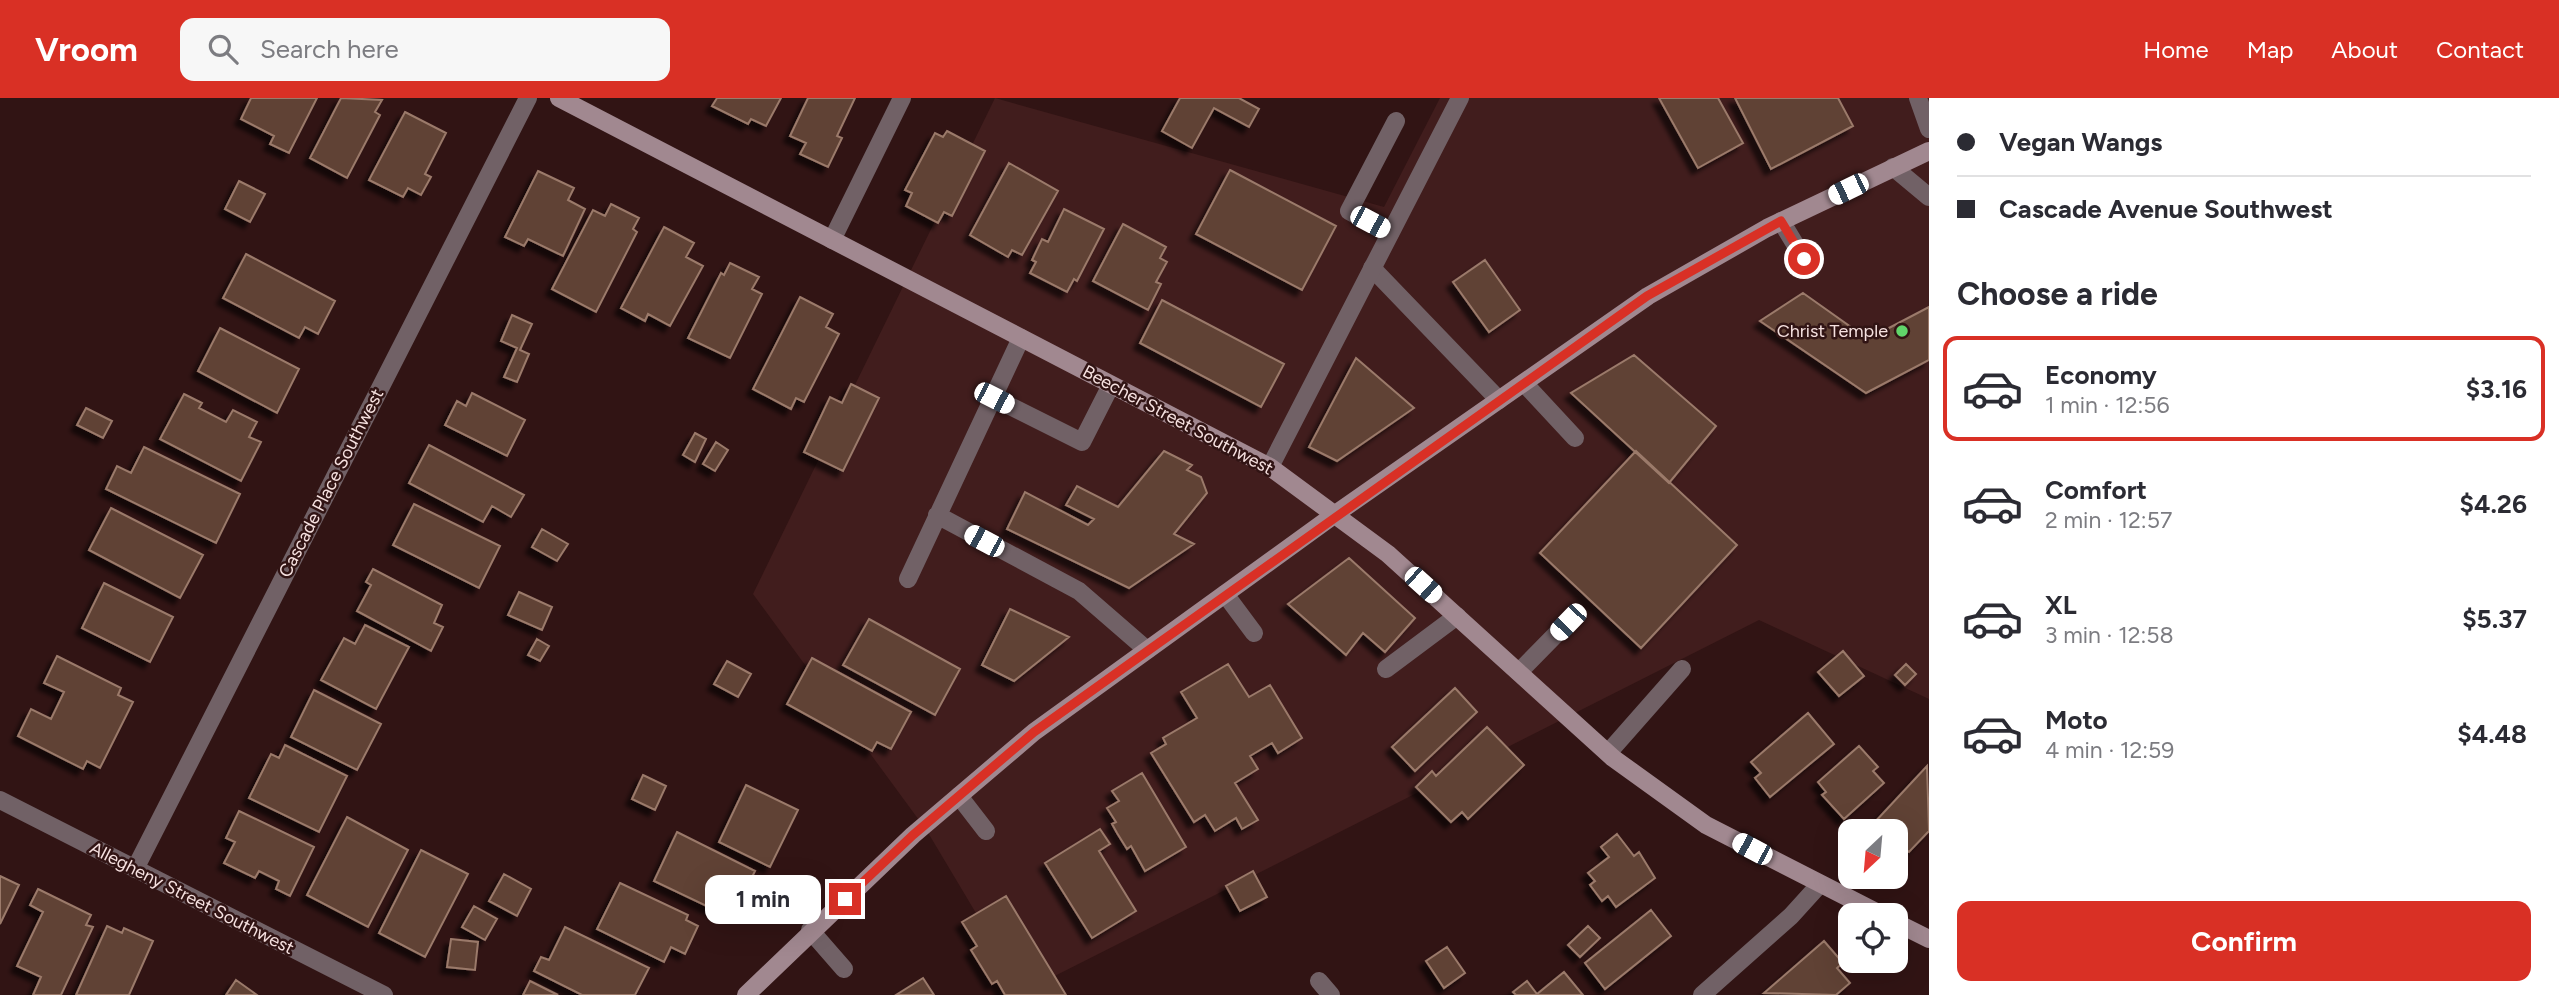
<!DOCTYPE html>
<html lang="en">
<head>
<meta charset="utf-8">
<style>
	body { margin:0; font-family:Figtree,sans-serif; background:#f7f7f7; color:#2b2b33; height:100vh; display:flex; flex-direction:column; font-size:26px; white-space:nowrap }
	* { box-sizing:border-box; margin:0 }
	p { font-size:23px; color:#7c7c81 }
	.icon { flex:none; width:38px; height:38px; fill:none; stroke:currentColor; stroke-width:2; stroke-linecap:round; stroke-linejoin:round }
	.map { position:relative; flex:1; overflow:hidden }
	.sheet { display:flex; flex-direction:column; background:#fff; width:630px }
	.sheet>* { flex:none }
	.top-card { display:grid; align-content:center; height:154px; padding:0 28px; background:#fff }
	.needle { width:46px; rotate:206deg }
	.tools { position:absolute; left:1838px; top:721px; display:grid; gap:14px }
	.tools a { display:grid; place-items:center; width:70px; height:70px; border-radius:14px; background:#fff; box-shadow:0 7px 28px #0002; font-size:35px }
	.end { position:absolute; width:32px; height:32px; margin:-16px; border:9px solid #d93025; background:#fff; box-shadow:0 0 0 4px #fff }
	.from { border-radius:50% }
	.bubble { position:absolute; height:49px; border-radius:14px; background:#fff; box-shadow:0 7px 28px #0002; font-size:23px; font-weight:700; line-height:49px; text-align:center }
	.car { position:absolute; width:21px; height:42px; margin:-21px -10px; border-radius:9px; box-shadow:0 0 5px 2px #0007; background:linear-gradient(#fff 24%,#345 0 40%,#fff 0 76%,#345 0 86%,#fff 0) }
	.top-card b { display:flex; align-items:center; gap:24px; height:66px; font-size:26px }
	.top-card b+b { border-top:2px solid #e1e1e2 }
	.top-card i { width:18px; height:18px; background:#2b2b33 }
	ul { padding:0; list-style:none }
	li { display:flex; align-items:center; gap:21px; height:105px; margin:0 14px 10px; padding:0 14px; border:4px solid transparent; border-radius:14px }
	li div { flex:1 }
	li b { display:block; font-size:26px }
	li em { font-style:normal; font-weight:700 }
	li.on { border-color:#d93025 }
	li>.icon { width:63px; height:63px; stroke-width:1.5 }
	h2 { padding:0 28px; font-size:32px; line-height:84px }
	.action { display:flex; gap:14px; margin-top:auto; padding:14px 28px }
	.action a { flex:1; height:80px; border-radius:14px; background:#d93025; color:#fff; font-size:28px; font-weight:700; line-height:80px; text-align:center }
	header { display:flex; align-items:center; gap:42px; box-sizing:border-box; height:98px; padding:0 35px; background:#d93025; color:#fff }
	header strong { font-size:33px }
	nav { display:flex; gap:38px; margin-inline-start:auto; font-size:24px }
	.search { width:490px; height:63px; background:#f7f7f7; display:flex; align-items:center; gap:18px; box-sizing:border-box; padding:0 24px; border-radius:14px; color:#7c7c81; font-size:26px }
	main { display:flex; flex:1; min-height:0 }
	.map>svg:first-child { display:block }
</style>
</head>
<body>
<header>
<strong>Vroom</strong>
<div class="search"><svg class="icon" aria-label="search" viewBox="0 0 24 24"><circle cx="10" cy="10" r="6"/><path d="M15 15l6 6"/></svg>Search here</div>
<nav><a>Home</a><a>Map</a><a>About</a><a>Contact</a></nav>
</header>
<main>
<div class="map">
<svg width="1929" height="897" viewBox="0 0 1929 897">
	<defs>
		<filter id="shadow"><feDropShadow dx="-6" dy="6" stdDeviation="2" flood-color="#0009"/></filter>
	</defs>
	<rect width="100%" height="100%" fill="#311414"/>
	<path fill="#411d1d" d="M995 0 1384 109 1440 0H1929V601L1759 522 1023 894 927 733 753 496Z"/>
	<path fill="#604335" stroke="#9b7a6b" stroke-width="2" filter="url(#shadow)" d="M251 0H317L289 55 270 46 274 38 241 21Z
		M341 0 382 2 375 14 380 17 347 80 310 60Z
		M717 0H781L766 28 751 21 748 26 712 8Z
		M808 0H855L837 38 842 40 828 69 800 56 806 45 790 38Z
		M1180 0H1239L1259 11 1249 29 1214 10 1192 50 1162 33Z
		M1659 0H1718L1743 45 1698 70Z
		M1735 0H1838L1853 28 1771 71Z
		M405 14 446 35 425 76 431 79 421 97 408 90 403 99 369 82Z
		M947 33 985 53 952 118 944 114 938 125 906 108 912 95 905 92 935 35 943 39Z
		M1009 65 1058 93 1022 157 1012 152 1008 159 970 137Z
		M1230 72 1336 128 1302 192 1196 136Z
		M538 73 574 90 568 102 585 111 563 158 528 141 524 148 505 139Z
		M239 83 265 96 250 124 225 111Z
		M611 106 639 120 633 131 637 134 596 214 552 191 593 112 605 118Z
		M1064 111 1104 131 1077 183 1074 181 1067 194 1030 175 1036 164 1032 162 1042 141 1048 144Z
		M1123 126 1166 149 1160 160 1167 164 1156 184 1161 186 1148 212 1093 183Z
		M664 129 694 145 686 159 703 168 670 228 648 216 645 223 621 210Z
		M246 156 335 203 318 236 305 229 299 240 223 200Z
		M1485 162 1520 212 1489 234 1453 184Z
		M730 165 759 179 752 191 762 196 730 260 688 240 721 175 724 177Z
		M1803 195 1868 241 1929 209V262L1866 295 1760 223Z
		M800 199 833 216 826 229 839 236 804 304 796 300 791 311 753 291Z
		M1162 202 1284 266 1261 309 1140 245Z
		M512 217 532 226 520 252 529 256 517 284 504 279 517 250 501 243Z
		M220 230 299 271 277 315 198 273Z
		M1634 257 1716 328 1669 385 1571 295Z
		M1356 260 1414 310 1337 363 1309 349Z
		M851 286 879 300 843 373 804 354 830 299 842 305Z
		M472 295 525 322 507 358 445 327 457 303 466 308Z
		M184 296 202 305 199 310 226 324 233 312 257 324 249 339 261 344 241 383 160 341Z
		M86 310 112 323 103 340 77 327Z
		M695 335 706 341 695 364 683 357Z
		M716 344 728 352 715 373 703 366Z
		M429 347 524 397 511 419 492 408 483 424 409 385Z
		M144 349 240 396 216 445 106 391 117 368 131 375Z
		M1164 353 1192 367 1187 372 1201 379 1207 395 1174 436 1194 446 1129 490 1007 431 1025 394 1088 427 1094 421 1066 407 1077 388 1118 409Z
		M1636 353 1737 447 1641 550 1540 455Z
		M414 406 500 448 479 490 393 447Z
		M111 410 203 457 180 500 89 452Z
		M542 431 568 446 557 463 532 449Z
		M1349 460 1415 520 1385 554 1363 535 1346 557 1288 506Z
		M373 471 442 507 434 525 443 529 431 553 357 513 371 487 366 484Z
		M104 485 173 519 150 564 82 530Z
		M519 494 552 509 542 532 508 517Z
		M1010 511 1069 539 1014 583 982 567Z
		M869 521 960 571 935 617 843 567Z
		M365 527 409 549 376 611 321 582 344 540 355 546Z
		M537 541 549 548 540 563 528 557Z
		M1843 553 1864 578 1839 598 1818 574Z
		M57 558 121 590 118 597 133 604 100 670 87 663 83 671 18 638 31 611 51 621 64 594 44 585Z
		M812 560 911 614 891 651 877 644 872 653 787 606Z
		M727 563 751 576 738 599 714 586Z
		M1228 566 1249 599 1270 587 1302 640 1278 655 1272 645 1250 658 1258 671 1235 685 1258 722 1242 731 1236 720 1215 733 1205 717 1194 724 1151 655 1166 646 1163 640 1197 620 1181 594Z
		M1906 566 1916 576 1905 587 1895 577Z
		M1455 590 1477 614 1415 673 1392 649Z
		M314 592 381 626 357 672 291 639Z
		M1808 615 1834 646 1770 699 1755 680 1761 675 1751 664Z
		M1487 629 1524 667 1468 721 1462 714 1451 724 1416 689 1432 673 1436 678Z
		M285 647 347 678 319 734 249 700 271 656 279 660Z
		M1859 648 1878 669 1873 673 1884 685 1844 721 1822 697 1826 694 1818 684Z
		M1927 668 1929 733 1909 754 1895 743V733H1880L1873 726Z
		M1142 675 1186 749 1145 773 1131 748 1127 751 1117 735 1112 726 1116 724 1107 710 1119 703 1112 693Z
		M643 677 666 688 655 712 632 701Z
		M746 687 798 712 770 769 719 744Z
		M239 713 314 749 290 798 276 791 279 783 259 773 255 780 224 765 235 744 226 740Z
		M347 719 408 752 368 829 307 797Z
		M1100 731 1110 746 1099 753 1136 813 1092 840 1045 765Z
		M677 734 755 773 734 817 721 810 719 814 654 783Z
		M1617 736 1634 758 1639 754 1655 780 1616 809 1608 798 1602 803 1590 787 1595 783 1588 775 1609 759 1601 749Z
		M421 752 468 776 425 859 379 835Z
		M1253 773 1267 799 1240 813 1226 788Z
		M504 776 531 791 517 818 489 803Z
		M0 778 19 787 0 826Z
		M620 785 688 817 686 822 698 828 685 856 671 849 664 864 597 831Z
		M38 791 91 817 86 827 93 829 61 897H33L41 879 17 868 43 814 30 807Z
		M1006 798 1066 897H1005L997 883 992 886 971 852 977 848 962 824Z
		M474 808 497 821 485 842 462 829Z
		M1651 812 1671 838 1605 891 1585 865Z
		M107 828 122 835 124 830 153 843 129 897H76Z
		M1588 828 1600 840 1580 859 1568 847Z
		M565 829 649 870 635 897H582L534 873 541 859 549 862Z
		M451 841 478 844 475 872 447 869Z
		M1824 843 1843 865 1837 870 1850 885 1836 897 1764 895Z
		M1447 849 1465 875 1444 890 1426 863Z
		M1564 874 1583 897H1516L1513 894 1527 883 1537 896Z
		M923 880 934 897H896Z
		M236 882 257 897H226Z
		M530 883 558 897H523Z"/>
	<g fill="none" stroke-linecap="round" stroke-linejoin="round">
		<path stroke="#716166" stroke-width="18" d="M1918 0 1929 31
			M1781 123 1804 161
			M1390 135 1349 113 1396 23
			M1372 170 1499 302
			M1524 285 1575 340
			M994 300 1082 344 1111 287
			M937 417 1079 493 1147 552
			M908 481 1021 240
			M1225 496 1254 535
			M1386 571 1457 518
			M1519 574 1568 524
			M1608 655 1682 571
			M959 698 986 733
			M810 832 844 871
			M1319 883 1331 897"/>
		<path stroke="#716166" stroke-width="18" d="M1893 69 1929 99
			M832 142 902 0
			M1270 369 1460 0
			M0 702 384 897
			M135 771 528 0
			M1702 897 1791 818 1820 786"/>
		<path stroke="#a18890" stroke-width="18" d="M559 0 1270 369 1388 456 1613 660 1706 727 1882 817
			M1895 824 1929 841
			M746 897 913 737 1034 634 1334 417 1648 198 1767 130 1929 53"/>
	</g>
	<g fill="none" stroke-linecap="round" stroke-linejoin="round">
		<path stroke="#d93025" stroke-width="9" d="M845 801 913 737 1034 634 1125 569 1647 198 1781 123 1804 161"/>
	</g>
	<circle fill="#61d46a" stroke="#311414" stroke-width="2.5" cx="1902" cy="233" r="7"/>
	<g text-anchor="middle" stroke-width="5" stroke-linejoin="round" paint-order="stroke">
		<g font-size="18" fill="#f6e1e0" stroke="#311414" text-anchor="end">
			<text x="1888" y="239">Christ Temple</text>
		</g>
		<g font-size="18" fill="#f6e1e0" stroke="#311414">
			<text transform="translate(1178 322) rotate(28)" y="6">Beecher Street Southwest</text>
			<text transform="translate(331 385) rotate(-63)" y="6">Cascade Place Southwest</text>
			<text transform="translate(192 800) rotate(27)" y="6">Allegheny Street Southwest</text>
		</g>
	</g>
</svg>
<div class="tools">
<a><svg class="needle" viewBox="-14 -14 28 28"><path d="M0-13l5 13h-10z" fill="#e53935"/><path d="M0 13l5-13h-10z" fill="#7c7c81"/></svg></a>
<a><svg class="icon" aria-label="locate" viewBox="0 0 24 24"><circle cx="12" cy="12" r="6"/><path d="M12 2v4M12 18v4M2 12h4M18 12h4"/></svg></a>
</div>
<i class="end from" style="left:1804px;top:161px"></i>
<i class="end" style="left:845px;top:801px"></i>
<div class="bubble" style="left:705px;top:777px;width:116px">1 min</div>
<i class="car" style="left:1848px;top:91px;rotate:244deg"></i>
<i class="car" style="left:1370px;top:124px;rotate:118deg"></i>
<i class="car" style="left:994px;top:300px;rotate:117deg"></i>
<i class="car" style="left:984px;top:443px;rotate:298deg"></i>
<i class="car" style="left:1423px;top:487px;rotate:132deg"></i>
<i class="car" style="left:1568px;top:524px;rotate:224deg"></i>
<i class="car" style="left:1752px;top:751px;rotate:298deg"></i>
</div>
<section class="sheet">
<div class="top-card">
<b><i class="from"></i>Vegan Wangs</b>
<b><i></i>Cascade Avenue Southwest</b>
</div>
<h2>Choose a ride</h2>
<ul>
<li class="on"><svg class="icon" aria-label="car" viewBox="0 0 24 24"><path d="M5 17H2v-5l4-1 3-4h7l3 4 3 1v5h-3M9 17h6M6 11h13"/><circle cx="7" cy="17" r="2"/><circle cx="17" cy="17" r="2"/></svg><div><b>Economy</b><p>1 min · 12:56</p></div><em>$3.16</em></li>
<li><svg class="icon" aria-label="car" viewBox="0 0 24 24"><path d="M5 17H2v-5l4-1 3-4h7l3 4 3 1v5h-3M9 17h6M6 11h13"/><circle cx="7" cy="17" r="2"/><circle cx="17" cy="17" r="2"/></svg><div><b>Comfort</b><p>2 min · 12:57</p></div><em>$4.26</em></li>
<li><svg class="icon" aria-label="car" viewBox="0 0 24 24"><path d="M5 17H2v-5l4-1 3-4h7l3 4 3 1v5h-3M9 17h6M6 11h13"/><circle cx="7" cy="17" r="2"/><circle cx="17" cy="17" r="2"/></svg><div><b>XL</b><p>3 min · 12:58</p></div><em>$5.37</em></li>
<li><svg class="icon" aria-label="car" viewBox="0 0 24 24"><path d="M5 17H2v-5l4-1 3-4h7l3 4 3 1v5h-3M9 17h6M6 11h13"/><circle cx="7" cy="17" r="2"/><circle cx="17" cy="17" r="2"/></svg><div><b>Moto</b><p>4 min · 12:59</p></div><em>$4.48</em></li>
</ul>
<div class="action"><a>Confirm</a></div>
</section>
</main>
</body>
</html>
